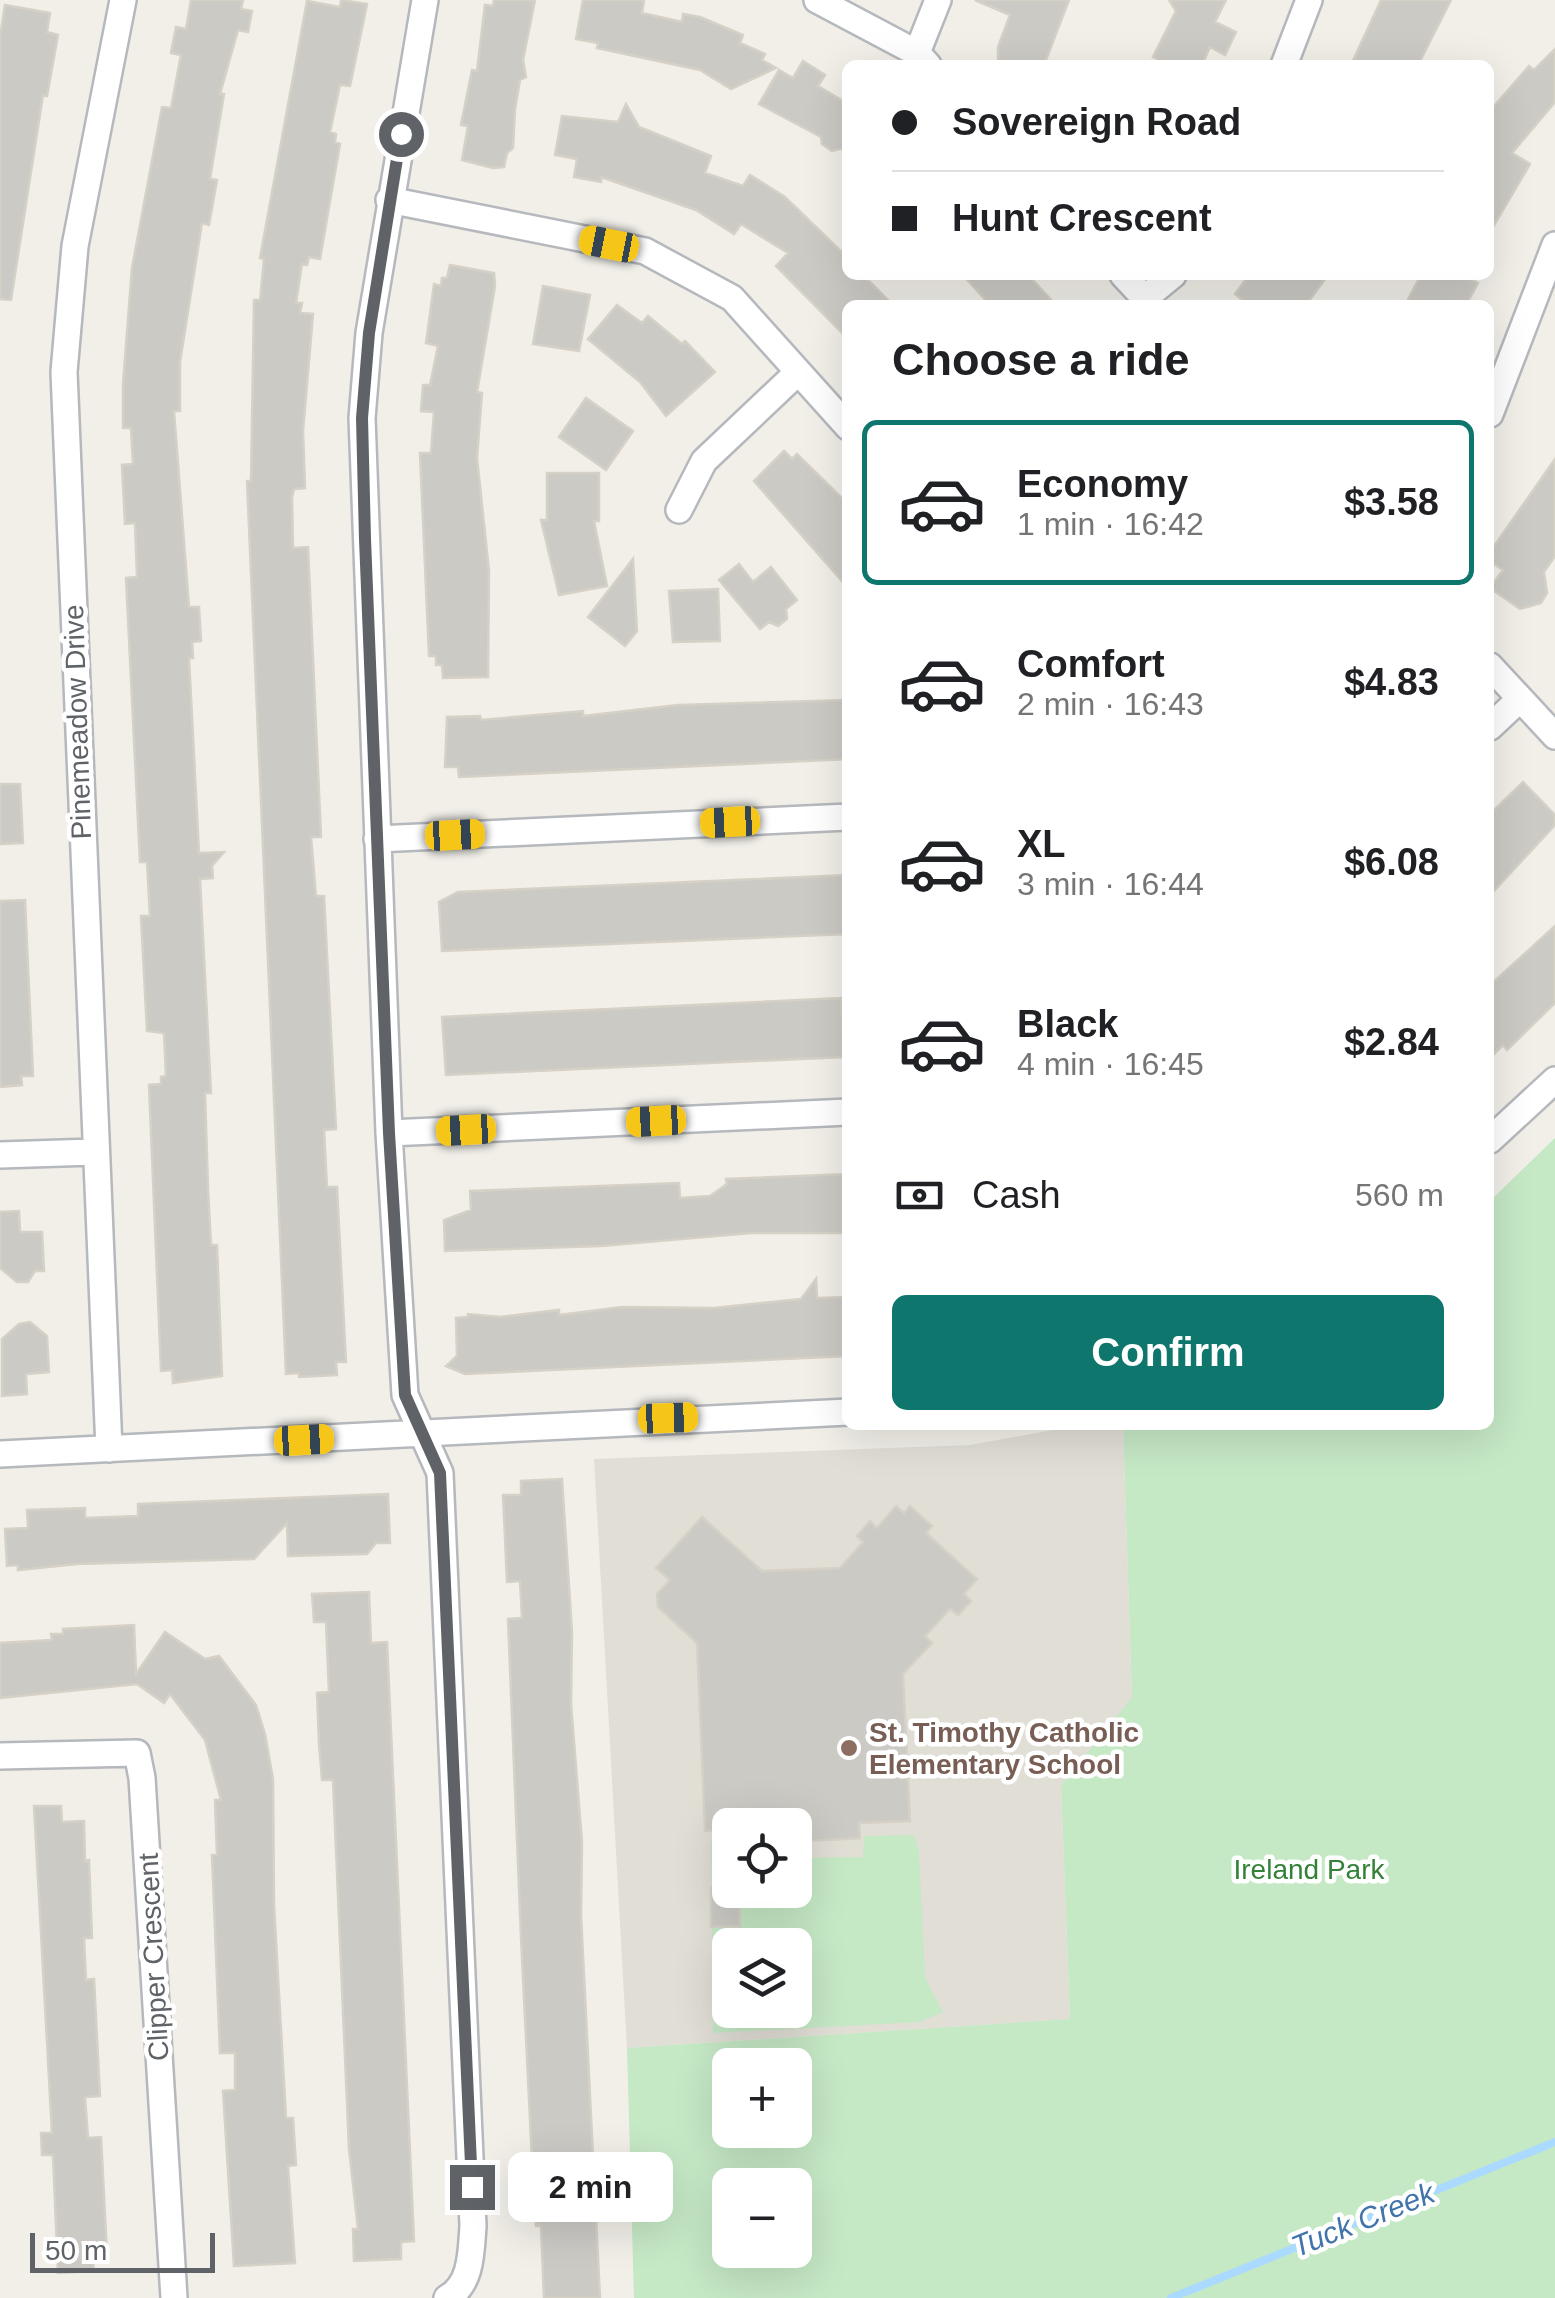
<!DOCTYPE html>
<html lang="en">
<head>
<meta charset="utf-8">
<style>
	body { margin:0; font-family:Arial,sans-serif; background:#f6f6f6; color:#202124; height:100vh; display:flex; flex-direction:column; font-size:38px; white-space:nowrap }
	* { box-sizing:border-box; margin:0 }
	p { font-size:32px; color:#757577 }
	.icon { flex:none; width:55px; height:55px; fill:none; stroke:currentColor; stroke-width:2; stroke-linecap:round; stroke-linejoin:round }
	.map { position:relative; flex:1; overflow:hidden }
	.panel { position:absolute; left:842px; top:300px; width:652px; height:1130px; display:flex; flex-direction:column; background:#fff; border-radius:15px; box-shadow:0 10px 40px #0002 }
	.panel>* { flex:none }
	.top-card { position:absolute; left:842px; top:60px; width:652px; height:220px; border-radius:15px; box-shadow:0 10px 40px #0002; display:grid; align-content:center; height:220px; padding:0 50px; background:#fff }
	.fabs { position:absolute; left:712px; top:1808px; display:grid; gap:20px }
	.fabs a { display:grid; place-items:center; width:100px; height:100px; border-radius:15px; background:#fff; box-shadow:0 10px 40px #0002; font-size:50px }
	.scale { position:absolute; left:30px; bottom:25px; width:185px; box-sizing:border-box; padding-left:10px; border:5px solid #5f6368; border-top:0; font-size:28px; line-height:35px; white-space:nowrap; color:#5f6368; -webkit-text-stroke:8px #fff; paint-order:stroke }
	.end { position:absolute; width:45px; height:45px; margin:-22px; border:12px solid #5f6368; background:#fff; box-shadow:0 0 0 5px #fff }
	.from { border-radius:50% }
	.bubble { position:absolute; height:70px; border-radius:15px; background:#fff; box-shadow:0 10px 40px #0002; font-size:32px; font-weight:600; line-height:70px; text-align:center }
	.car { position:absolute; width:30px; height:60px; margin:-30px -15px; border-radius:12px; box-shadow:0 0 8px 2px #0007; background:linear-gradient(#f5c518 24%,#345 0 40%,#f5c518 0 76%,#345 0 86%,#f5c518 0) }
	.top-card b { display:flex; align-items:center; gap:35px; height:95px; font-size:38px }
	.top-card b+b { border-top:2px solid #e0e0e0 }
	.top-card i { width:25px; height:25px; background:#202124 }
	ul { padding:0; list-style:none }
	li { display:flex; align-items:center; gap:30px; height:165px; margin:0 20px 15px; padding:0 30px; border:5px solid transparent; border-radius:15px }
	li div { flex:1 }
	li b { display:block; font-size:38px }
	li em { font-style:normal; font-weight:600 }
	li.on { border-color:#0f766e }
	li>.icon { width:90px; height:90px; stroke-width:1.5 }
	h2 { padding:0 50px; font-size:45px; line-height:120px }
	.pay { display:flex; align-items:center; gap:25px; height:110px; padding:0 50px; font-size:38px }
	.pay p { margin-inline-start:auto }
	.cta { display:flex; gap:20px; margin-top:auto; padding:20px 50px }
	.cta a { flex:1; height:115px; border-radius:15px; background:#0f766e; color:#fff; font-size:40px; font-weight:600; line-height:115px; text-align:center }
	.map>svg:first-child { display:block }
</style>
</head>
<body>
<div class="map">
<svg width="1555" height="2298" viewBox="0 0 1555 2298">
	<rect width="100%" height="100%" fill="#f1efe8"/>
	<path fill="#e1ded6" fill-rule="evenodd" d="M1080 1425H1123L1132 1698 1061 1785 1070 2019 627 2048 594 1459 970 1445ZM730 1825H795V1890H730ZM730 1945H795V2010H730Z"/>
	<path fill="#c5e8c5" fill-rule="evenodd" d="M1555 1138V2298H634L627 2048 1070 2019 1061 1785 1132 1697 1123 1425H1490V1201ZM795 2065V2130H730V2065ZM795 2185V2250H730V2185Z
		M914 1835 919 1852 925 1978 943 2012 919 2022 713 2033 711 1841 730 1839V1890H795V1858L863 1857 864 1836ZM730 1945H795V2010H730Z"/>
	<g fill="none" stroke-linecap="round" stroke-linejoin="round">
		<path stroke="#aadaff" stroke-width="8" d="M1171 2298 1555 2142"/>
	</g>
	<path fill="#cccac5" stroke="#d6d1c6" stroke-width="2.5" d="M191 0H243L241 9 252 11 248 32 238 30 220 94H224L210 179 217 180 209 225 202 223 180 362V411H174L189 607H199L201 641 192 642 193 658H189L199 853 224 852 212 866 213 878 200 879 211 1093H205L208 1189 211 1245H217L222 1376 173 1383 172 1370 161 1371 160 1346 149 1085 161 1084V1077L166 1076 164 1033 147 1031 141 916H150L147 862H140L126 578 137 577 135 523 125 524 122 465 133 464 131 428H123V384L132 268 162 107 171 108 181 55 171 53 176 27 186 29Z
		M341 0 367 4 350 86 340 85 330 132 336 134 335 142 340 144 320 259 309 257 307 265 302 264 296 303H302L300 313 313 314 303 431 305 488 294 489 292 497 293 548 308 547 321 837H311L316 896H324L336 1129 324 1130 327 1187H337L346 1362H336L337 1375 299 1377V1373L286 1374 247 481H251L254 300H260L264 259 260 258 307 1 340 7Z
		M494 0H535L523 60 526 77 520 80 515 109 513 148 507 153 504 167 493 168 462 160 468 126 461 125 472 70 477 71 485 5 493 6Z
		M583 0H644L642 13 682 22 683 14 700 17 743 35 740 43 765 54 762 60 776 68 731 89 700 70 597 48 598 43 576 39Z
		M975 0H1069L1044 65H998V47L1010 15Z
		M1169 0H1226L1215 22 1236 32 1225 55 1210 47 1202 65H1153L1157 59 1153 57 1176 11Z
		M1381 0H1451L1418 65H1351Z
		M5 5 50 13 47 32 58 35 47 96 43 95 11 300 0 299V37Z
		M1555 49V102L1512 153 1530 164 1490 232V111L1529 66 1534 70Z
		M803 61 825 75 818 86 848 104V147L832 151 822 144 821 137 759 104 779 70 793 78Z
		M626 104 639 127 711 156 705 173 743 186 750 175 785 197 848 258V275H863L893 305H848V339L776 266 788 253 741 224 734 234 696 210 601 177V182L574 177 577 159 555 155 562 116 618 122Z
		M450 265 494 273 495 286 477 392 482 393 477 458 489 571 488 677 443 678 442 665H436V656H429L420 453H431L434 412 421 411 423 385H430L438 346 426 343 434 284 441 286 442 278H447Z
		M963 275H1028L1056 305H990Z
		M1249 275H1328L1306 305H1249L1235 294Z
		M1421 275H1463L1478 283 1466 305H1405Z
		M543 286 590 295 579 351 533 344Z
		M617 305 642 323 648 316 682 344 685 341 715 372 666 416 640 382 588 339Z
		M586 398 633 431 606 470 559 437Z
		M784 451 792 459 797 454 848 504V588L754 481Z
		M1555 459V556L1544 572 1547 593 1541 603 1520 609 1490 588 1503 570 1490 561V552Z
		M547 473H599V521H594L607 586 559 595 541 520H547Z
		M633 559 637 631 625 646 588 617Z
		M739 564 753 582 771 567 797 600 786 609 787 619 778 626 769 622 760 629 719 580Z
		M718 589 720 641 673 642 669 591Z
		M848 700V759L459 777 458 767H445L447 717 480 716 481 720 583 711V716L678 705Z
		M1523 782 1555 815V825L1490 895V814Z
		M0 784H20L23 843 0 844Z
		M848 875V934L442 951 439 902 458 892Z
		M25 900 33 1076H21L22 1085 0 1087V901Z
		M1555 926V1003L1507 1050 1503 1045 1490 1058V985Z
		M841 998 844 1057 446 1075 442 1017Z
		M848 1174V1233H751L601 1246 445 1251 444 1220 471 1210 470 1191 679 1183 680 1198 710 1196 727 1184 726 1179Z
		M19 1211 20 1232H42L44 1271H35L28 1282H17L0 1268V1212Z
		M816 1279 817 1298 848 1297V1356L465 1374 446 1366 457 1356 456 1318 468 1317V1314L500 1317 559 1310V1315L622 1307 714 1308 801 1299Z
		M30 1322 47 1336 49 1372 26 1374 27 1394 2 1396V1339L19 1324Z
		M562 1479 572 1632 571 1704 582 1842 581 1915 600 2298H544L541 2226H536L534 2200 521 1937 508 1619 522 1618 520 1581 507 1582 503 1495H521V1481Z
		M388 1494 390 1543H376L367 1554 288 1556 287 1523 254 1559 77 1564 18 1570V1565L7 1566 5 1529 28 1528 27 1510 85 1508V1518L138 1516V1504Z
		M896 1506 904 1513 910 1506 932 1526 926 1533 977 1579 964 1594 971 1601 958 1615 950 1609 925 1636 932 1643 903 1674 910 1821 859 1823 860 1838 809 1841H795V1825H730V1829L705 1831 697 1643 658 1607 657 1594 670 1580 656 1568 702 1517 762 1571 840 1568 863 1542 857 1536 870 1521 877 1528Z
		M369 1592 371 1643 387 1642 414 2241 401 2242V2259L354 2261 353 2229H358L349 2149 333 1780H322L319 1743 317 1693 329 1692 326 1622H314L312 1594Z
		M134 1625 136 1674 165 1632 205 1659 219 1656 256 1705 265 1734 273 1779 274 1905 286 2118H293L296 2165 288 2166 295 2263 234 2266 223 2091 235 2090V2053H220L212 1855H217L215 1800H221L205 1740 170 1694 164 1703 137 1684 0 1698V1643L52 1640 51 1634H63V1629Z
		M34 1806H61L62 1822 84 1821 85 1861 89 1860 92 1938H84L86 1980 94 1979 100 2096 85 2097 88 2138 101 2137 107 2254H92L94 2271 58 2273 53 2155H42L41 2133H52Z
		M730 1887 739 1890 740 1926 711 1927V1888Z"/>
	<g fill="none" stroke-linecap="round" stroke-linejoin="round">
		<g stroke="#b5b8bc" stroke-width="30">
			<path id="minor" d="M425 0 369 333 362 418 389 1133 405 1395 440 1473 473 2226C471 2252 472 2284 447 2298
				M817 0 917 53 928 65
				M917 53 938 0
				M1284 65 1309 0
				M389 200 645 251 732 298 848 427
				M1123 275 1151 305
				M1145 298 1173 275
				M1490 414 1555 245
				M679 510 704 461 797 373
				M1490 666 1555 736
				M1490 727 1520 699
				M377 839 848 817
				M389 1133 848 1112
				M1490 1140 1555 1080
				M0 1155 93 1152
				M109 1449 64 372 75 246 123 0
				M0 1454 848 1412
				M0 1756 137 1753 142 1778 174 2298"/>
		</g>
		<use href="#minor" stroke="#fff" stroke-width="25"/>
	</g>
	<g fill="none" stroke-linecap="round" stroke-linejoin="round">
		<path stroke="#5f6368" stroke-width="12" d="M401 134 369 333 362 418 365 539 389 1133 405 1395 440 1473 472 2187"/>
	</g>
	<circle fill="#8d6e63" stroke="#fff" stroke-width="4" cx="849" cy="1748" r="10"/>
	<g text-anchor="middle" stroke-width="9" stroke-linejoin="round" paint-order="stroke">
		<g font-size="28" fill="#5f6368" stroke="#fff">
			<text transform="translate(77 722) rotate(-92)" y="10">Pinemeadow Drive</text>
			<text transform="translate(153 1957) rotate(-93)" y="10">Clipper Crescent</text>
		</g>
		<g font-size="28" font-weight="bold" fill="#785e54" stroke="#fff" text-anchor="start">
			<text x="869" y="1742">St. Timothy Catholic<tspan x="869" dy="32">Elementary School</tspan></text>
		</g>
		<g font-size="28" fill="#348238" stroke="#fff">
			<text x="1309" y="1879">Ireland Park</text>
		</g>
		<g font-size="30" font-style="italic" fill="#4174aa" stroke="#fff">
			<text transform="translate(1363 2220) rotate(-22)" y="10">Tuck Creek</text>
		</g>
	</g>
</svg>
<div class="fabs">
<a><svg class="icon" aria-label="locate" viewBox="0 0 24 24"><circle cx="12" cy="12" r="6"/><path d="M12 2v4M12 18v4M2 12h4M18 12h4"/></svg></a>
<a><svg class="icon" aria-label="layers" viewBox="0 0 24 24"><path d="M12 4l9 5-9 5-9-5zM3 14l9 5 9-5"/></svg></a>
<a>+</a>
<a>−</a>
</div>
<div class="scale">50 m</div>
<i class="end from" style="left:401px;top:134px"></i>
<i class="end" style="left:472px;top:2187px"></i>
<div class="bubble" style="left:508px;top:2152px;width:165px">2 min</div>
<i class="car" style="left:609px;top:244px;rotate:281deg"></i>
<i class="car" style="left:730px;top:822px;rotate:267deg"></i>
<i class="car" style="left:455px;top:835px;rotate:87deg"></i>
<i class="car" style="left:656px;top:1121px;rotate:267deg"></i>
<i class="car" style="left:466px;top:1130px;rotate:267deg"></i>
<i class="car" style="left:668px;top:1418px;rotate:88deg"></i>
<i class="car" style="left:304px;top:1440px;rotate:87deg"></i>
<div class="top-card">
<b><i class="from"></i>Sovereign Road</b>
<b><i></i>Hunt Crescent</b>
</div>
<section class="panel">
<h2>Choose a ride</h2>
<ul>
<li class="on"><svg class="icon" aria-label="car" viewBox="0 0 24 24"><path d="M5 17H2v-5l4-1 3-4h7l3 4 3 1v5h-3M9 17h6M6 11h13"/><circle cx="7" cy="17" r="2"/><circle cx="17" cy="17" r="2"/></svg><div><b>Economy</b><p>1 min · 16:42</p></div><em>$3.58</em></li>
<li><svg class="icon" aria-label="car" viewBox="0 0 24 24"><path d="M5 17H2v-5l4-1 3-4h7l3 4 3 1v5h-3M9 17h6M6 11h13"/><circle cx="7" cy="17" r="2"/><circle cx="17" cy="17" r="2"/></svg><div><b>Comfort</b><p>2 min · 16:43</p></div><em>$4.83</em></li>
<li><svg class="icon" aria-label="car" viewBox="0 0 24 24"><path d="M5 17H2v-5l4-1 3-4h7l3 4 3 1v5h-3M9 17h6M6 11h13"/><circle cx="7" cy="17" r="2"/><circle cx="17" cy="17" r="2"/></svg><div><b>XL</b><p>3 min · 16:44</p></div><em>$6.08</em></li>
<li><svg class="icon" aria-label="car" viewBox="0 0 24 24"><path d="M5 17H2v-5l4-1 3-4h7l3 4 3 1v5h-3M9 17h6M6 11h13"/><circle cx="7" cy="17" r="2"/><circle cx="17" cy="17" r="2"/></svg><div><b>Black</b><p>4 min · 16:45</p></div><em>$2.84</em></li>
</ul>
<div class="pay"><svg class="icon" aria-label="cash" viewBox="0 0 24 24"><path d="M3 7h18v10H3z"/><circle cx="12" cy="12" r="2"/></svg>Cash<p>560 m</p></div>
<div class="cta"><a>Confirm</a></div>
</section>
</div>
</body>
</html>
